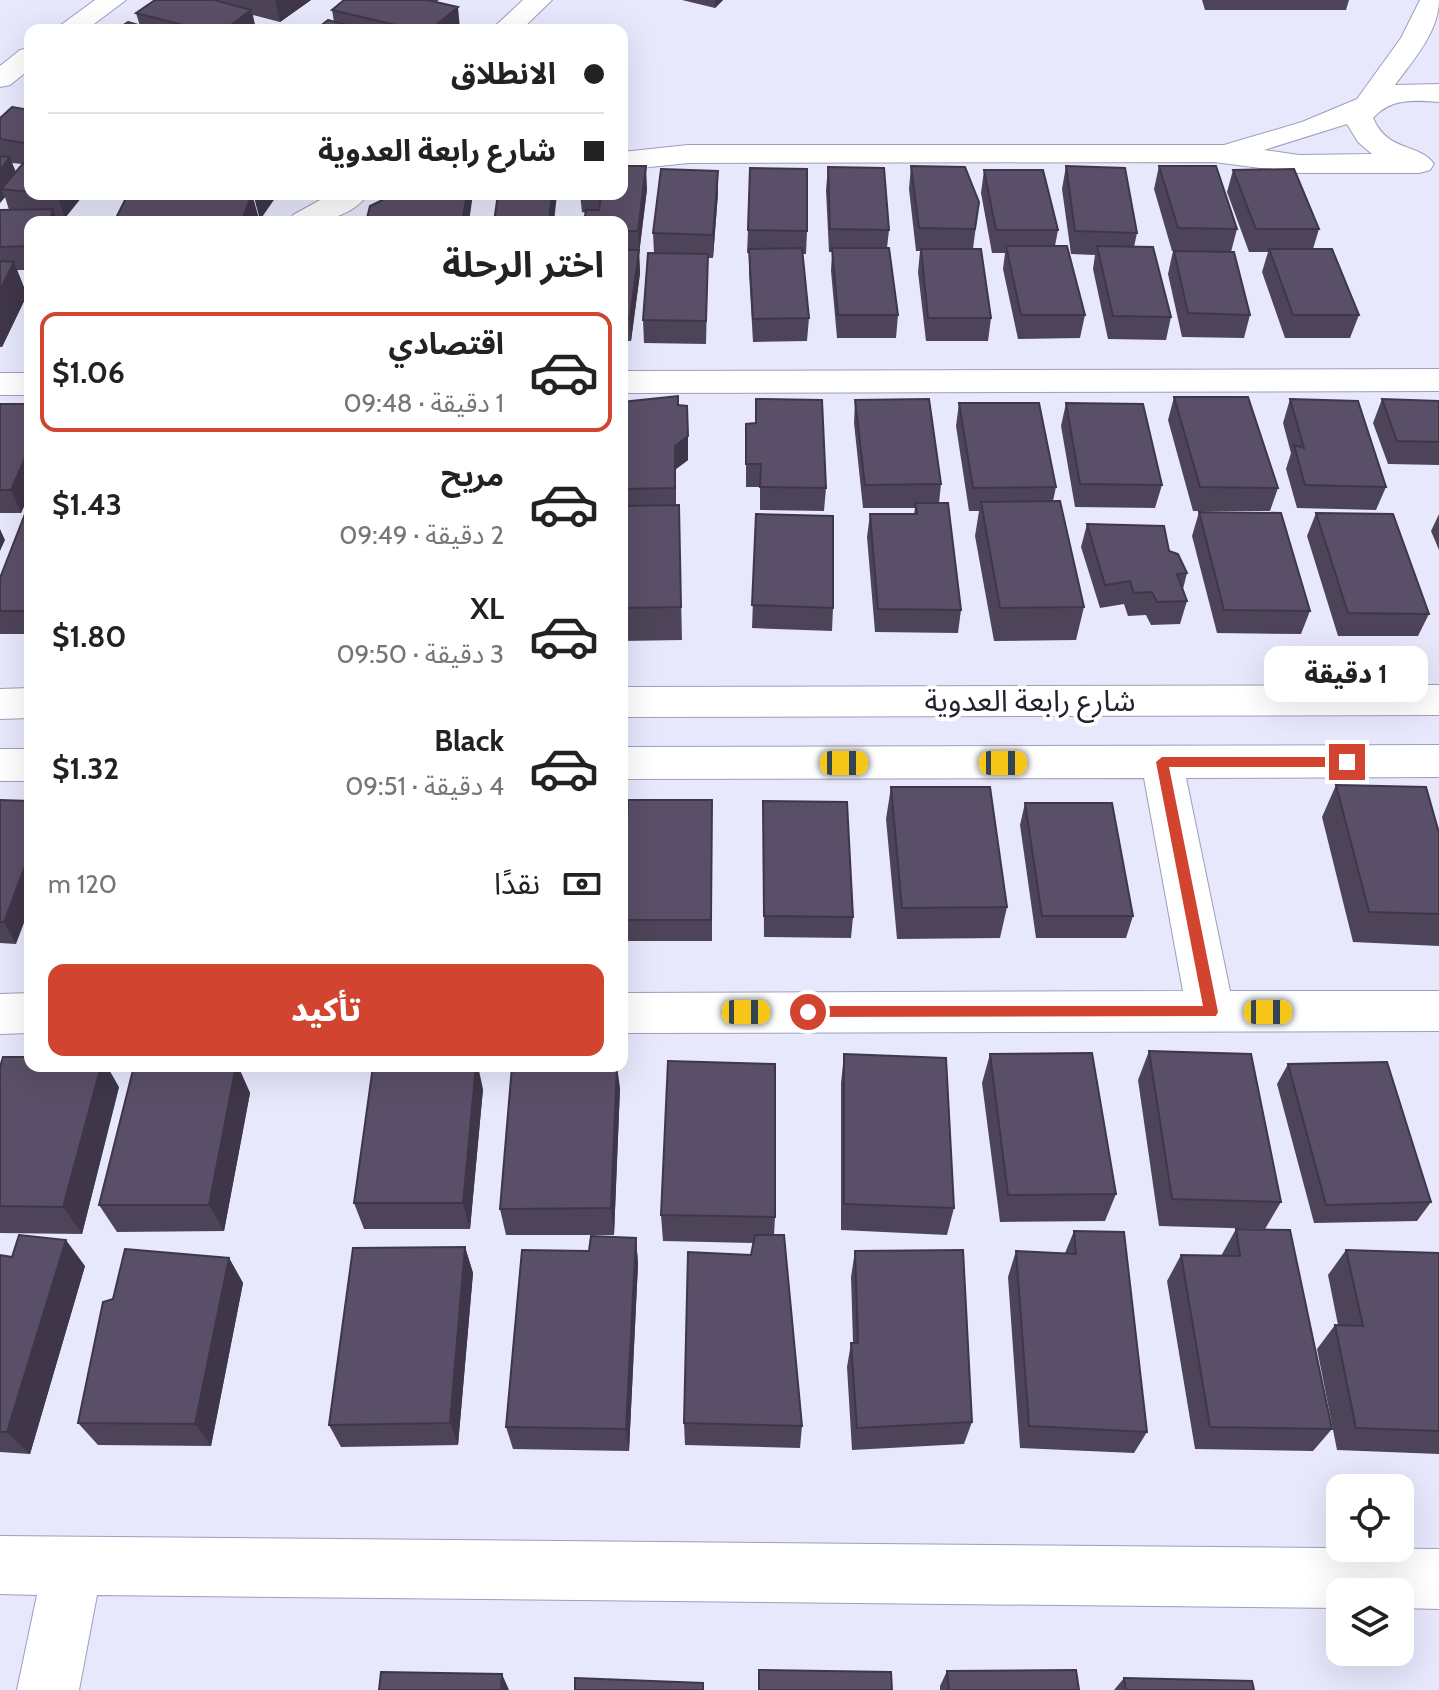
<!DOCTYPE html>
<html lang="ar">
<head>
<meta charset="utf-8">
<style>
	body { margin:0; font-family:Cabin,"Noto Sans Arabic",sans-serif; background:#f2f2f2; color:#222; direction:rtl; height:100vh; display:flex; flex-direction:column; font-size:30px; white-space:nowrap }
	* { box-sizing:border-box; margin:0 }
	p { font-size:26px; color:#767676 }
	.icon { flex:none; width:44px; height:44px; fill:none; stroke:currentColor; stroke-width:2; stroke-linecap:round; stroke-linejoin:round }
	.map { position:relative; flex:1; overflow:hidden; direction:ltr }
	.side { position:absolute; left:24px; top:216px; width:604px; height:856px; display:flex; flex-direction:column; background:#fff; border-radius:16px; box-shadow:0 8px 32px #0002; direction:rtl }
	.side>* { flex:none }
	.top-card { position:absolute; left:24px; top:24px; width:604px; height:176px; border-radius:16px; box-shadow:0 8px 32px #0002; direction:rtl; display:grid; align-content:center; height:176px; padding:0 24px; background:#fff }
	.controls { position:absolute; left:1326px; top:1474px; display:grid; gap:16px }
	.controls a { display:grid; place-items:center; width:88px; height:88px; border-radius:16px; background:#fff; box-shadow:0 8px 32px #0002; font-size:40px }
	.end { position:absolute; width:36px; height:36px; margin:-18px; border:10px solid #d14430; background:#fff; box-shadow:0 0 0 4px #fff }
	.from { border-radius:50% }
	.bubble { position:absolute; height:56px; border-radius:16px; background:#fff; box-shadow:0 8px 32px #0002; font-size:26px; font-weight:800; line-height:56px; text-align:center; direction:rtl }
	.car { position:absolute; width:24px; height:48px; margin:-24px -12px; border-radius:10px; box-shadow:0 0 6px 2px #0007; background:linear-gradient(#f5c518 24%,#345 0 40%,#f5c518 0 76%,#345 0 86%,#f5c518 0) }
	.top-card b { display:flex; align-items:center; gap:28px; height:76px; font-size:30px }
	.top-card b+b { border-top:2px solid #e0e0e0 }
	.top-card i { width:20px; height:20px; background:#222 }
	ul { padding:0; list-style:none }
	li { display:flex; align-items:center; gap:24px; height:120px; margin:0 16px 12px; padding:0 8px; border:4px solid transparent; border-radius:16px }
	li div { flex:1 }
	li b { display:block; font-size:30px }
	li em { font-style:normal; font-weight:800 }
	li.selected { border-color:#d14430 }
	li>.icon { width:72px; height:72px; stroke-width:1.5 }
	h2 { padding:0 24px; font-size:36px; line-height:96px }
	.pay { display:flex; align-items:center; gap:20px; height:88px; padding:0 24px; font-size:30px }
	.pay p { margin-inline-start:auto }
	.primary-button { display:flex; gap:16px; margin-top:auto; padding:16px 24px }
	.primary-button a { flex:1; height:92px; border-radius:16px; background:#d14430; color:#fff; font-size:32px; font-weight:800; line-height:92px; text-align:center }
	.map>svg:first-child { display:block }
</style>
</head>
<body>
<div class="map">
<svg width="1439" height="1690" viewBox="0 0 1439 1690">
	<rect width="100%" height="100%" fill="#e7e8fc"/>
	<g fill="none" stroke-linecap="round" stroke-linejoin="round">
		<g stroke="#9d9ebc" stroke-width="2">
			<path id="minor" d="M95 0H126L86 30H54Z
				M523 0H552L521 30H491Z
				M1420 0H1439C1439 32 1413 60 1395 85L1439 84V102C1414 100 1391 98 1373 118 1388 153 1420 143 1434 164L1430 170 1419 173H1299L1214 162 688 163 622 170V152L688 145H1224L1302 122 1357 99 1401 38ZM1347 124 1358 142 1372 154 1299 155 1264 150Z
				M30 48V69L10 85 0 87V66L20 50Z
				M331 194H368C350 220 317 222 288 222L293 215Z
				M1439 369V391L622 393V371Z
				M0 373H30V395H0Z
				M1439 685V715L622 717V687Z
				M30 688V718L0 719V689Z
				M1439 745V777L1186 778 1230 991H1439V1031L622 1033V993L1183 991 1144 778 622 779V747Z
				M0 749H30V781H0Z
				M30 993V1033L0 1034V994Z
				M0 1536 1439 1549V1609L1400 1608V1592H1340V1608L97 1595 79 1690H17L37 1595 0 1594Z"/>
		</g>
		<use href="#minor" fill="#fff" fill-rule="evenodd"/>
	</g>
	<path fill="#4d4459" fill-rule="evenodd" d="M155 0H311L280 22 253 15 256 30H116L140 26 136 13Z
		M344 0H439L436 2 460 29 459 30H315L334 22 332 10Z
		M682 0H723L715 8Z
		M1202 0H1349L1346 10H1205Z
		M30 110V194H79L81 198 65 218 56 217 58 222H30V270H17L27 295 2 347H0V210H9L5 197 0 203V118ZM12 163 22 164 16 172Z
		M911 166 979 202 973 249 991 318 988 341H926L918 272 920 251H916L909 189Z
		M1066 166 1137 233 1134 247 1171 317 1166 340 1108 339 1093 269 1095 255 1071 254 1062 189Z
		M1159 166 1237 229 1231 252 1190 251 1250 315 1244 338 1182 337 1168 274 1173 251H1172L1154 189Z
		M828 167 889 230 887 248 898 315 896 338H837L831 271 832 252H829L826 190Z
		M984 170 1058 230 1055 246 1085 315 1080 338 1018 339 1003 269 1005 253H992L981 193Z
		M1233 170 1319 229 1313 249 1359 315 1350 338H1285L1262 272 1268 252H1249L1227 192Z
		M647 189 639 254 640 273 631 341H622V222L582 212 580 194H622Z
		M718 193 713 258H708L706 344 644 343 643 320 654 253 653 233Z
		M748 230 807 231 806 254H803L809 318 807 341 753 342 749 272V253H747Z
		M1174 397 1278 488 1270 511H1193L1168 420Z
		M1290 399 1386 487 1376 510 1297 508 1286 469 1291 453 1283 423Z
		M1382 399 1439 401V465L1388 464 1373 423Z
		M855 400 941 484 939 503 961 610 958 633 875 632 867 537 870 514H914L915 508H863L854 423Z
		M622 402 687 406 688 460 676 469V505H679L682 640 622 641Z
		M959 403 1056 487 1053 501 1084 607 1076 640 994 641 975 536 979 511H969L956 426Z
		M1066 403 1162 485 1155 508 1075 507 1061 426Z
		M0 404H30V493L21 513H0Z
		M746 424 826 488 824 511 760 510V487H746Z
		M1199 512 1310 611 1301 634 1217 633 1192 536Z
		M1316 513 1429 614 1418 636H1338L1307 536Z
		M30 514V634H0V578Z
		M756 514 833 608 832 631 752 628Z
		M1439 514V550L1431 531Z
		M1087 524 1169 551 1187 573 1183 589 1187 601 1180 624 1151 625 1146 615 1128 616 1124 604 1100 608 1081 547Z
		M1336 785 1439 833V946L1353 942 1322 817Z
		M891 787 1007 907 1000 938 897 939 886 819Z
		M0 800 16 944 0 943Z
		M712 800V941H625L623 920Z
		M763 801 853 917 851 938 764 937Z
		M1025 803 1133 916 1126 938H1036L1020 825Z
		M1149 1051 1281 1202 1265 1229 1159 1226 1138 1080Z
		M844 1054 954 1208 947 1235 841 1230V1083Z
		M990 1054 1116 1194 1105 1221 1000 1222 982 1083Z
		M1288 1064 1431 1202 1417 1221 1314 1223 1277 1084Z
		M134 1066H238L250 1093 224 1231 117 1232 99 1205Z
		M0 1067 119 1087 82 1234 0 1233Z
		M620 1088 614 1235H506L500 1209Z
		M483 1089 470 1229H364L354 1203Z
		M661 1215 775 1217 774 1235 802 1426 800 1448 685 1445 684 1423 751 1255 753 1243 663 1241Z
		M1236 1229 1332 1429 1313 1451 1195 1449 1167 1281 1181 1255 1221 1256Z
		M1074 1231 1147 1432 1134 1453 1020 1448 1008 1277 1016 1251 1065 1253Z
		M636 1238 638 1264 629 1451 513 1449 506 1427 589 1251Z
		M465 1247 473 1273 458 1445 341 1447 329 1425Z
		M1346 1250 1439 1253V1454L1337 1450 1317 1349 1335 1325H1338L1328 1275Z
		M855 1251 972 1422 964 1444 852 1450 847 1367 851 1343H853L851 1277Z
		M0 1255 85 1266 30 1454 0 1452Z
		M229 1258 243 1283 211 1446 98 1445 78 1423Z
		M947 1671 1079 1690H940V1686Z
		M1124 1678 1254 1690H1114Z"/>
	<path fill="#3f3749" d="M275 0H311L280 22Z
		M715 0H723L715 8Z
		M458 7 460 29 459 30H430Z
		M251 10 256 30H224Z
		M10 157 18 179 1 189 5 197 0 203V170Z
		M646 166 647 189 639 254 638 231Z
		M718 171V193L713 258V235Z
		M58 194H79L81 198 65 218 57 195Z
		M252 194 260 222H241Z
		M256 194H278L260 220 254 197Z
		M467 194H473L469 222H462Z
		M552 194H557L554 222H549Z
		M53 209 58 222H49Z
		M639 250 640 273 631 341 630 318Z
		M14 262 27 295 2 347 0 343V290Z
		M688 436V460L676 469V512L675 446Z
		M30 447V488H28L30 493 21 513 11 490Z
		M0 529 5 540 0 551Z
		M30 853V907L16 944 4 922Z
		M101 1066H107L119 1087 82 1234 63 1207Z
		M236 1066H238L250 1093 224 1231 209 1205Z
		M476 1066H478L483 1089 470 1229 463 1203Z
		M617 1066 620 1088 614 1235 611 1208Z
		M636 1238 638 1264 629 1451 626 1429Z
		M66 1240 85 1266 30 1454 7 1432Z
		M465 1247 473 1273 458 1445 450 1423Z
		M229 1258 243 1283 211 1446 195 1424Z
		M502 1674 509 1690H501Z"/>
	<path fill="#5a4f68" stroke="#3f3749" stroke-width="2" d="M155 0H214L251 10 224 30H202L136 13Z
		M344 0H427L458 7 430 30H417L332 10Z
		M328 20 364 30H315Z
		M128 22 155 30H116Z
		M12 107 30 110V144L0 139V118Z
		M0 156 10 157 0 170Z
		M26 160H30V192L1 189Z
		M622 166H646L638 231H622V222H584L586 210H599L601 194H622Z
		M911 166 965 167 979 202 975 229 919 228Z
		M1066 166 1125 168 1137 233 1075 231Z
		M1159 166H1216L1237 229 1178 228Z
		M828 167 884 168 889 230 830 229Z
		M750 168 807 169V231L748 230Z
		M661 169 718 171 713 235 653 233Z
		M1294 169 1319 229H1256L1233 170Z
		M984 170H1043L1058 230H996Z
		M128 194H252L241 222H114Z
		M395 194H467L462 222H366L370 206Z
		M498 194H552L549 222H494Z
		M53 209 49 222H30V246L0 247V210Z
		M1006 246H1067L1085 315H1021Z
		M1097 246 1153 247 1171 317 1113 316Z
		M802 248 809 318 753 319 749 249Z
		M832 248H889L898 315H838Z
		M921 249H981L991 318H928Z
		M1269 249H1332L1359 315H1293Z
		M622 250H639L630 318H622Z
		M1174 251 1234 252 1250 315 1188 313Z
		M648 253 708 254 706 321 643 320Z
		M0 261 14 262 0 290Z
		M678 396V405L687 406 688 436 675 446V488L622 489V402Z
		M1174 397H1248L1278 488 1200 487Z
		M756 399 822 400 826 488 760 487 761 464H746V424L756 423Z
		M929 399 941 484 865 485 855 400Z
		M1290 399 1358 401 1386 487 1305 485 1294 445 1304 448Z
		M1382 399 1439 401V442L1397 441Z
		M959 403H1039L1056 487 973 488Z
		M1066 403 1143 404 1162 485 1080 484Z
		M0 404H30V447L11 490H0Z
		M1060 501 1084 607 1000 608 981 502Z
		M915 503H948L961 610 878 609 870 514H917Z
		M679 505 681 607 622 608V506Z
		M1199 512 1281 513 1310 611 1224 610Z
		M1316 513 1393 514 1429 614 1348 613Z
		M25 514H30V611H0V578Z
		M756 514 833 516V608L752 605Z
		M1087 524 1164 526 1169 551 1178 554 1187 573 1177 574 1187 601 1157 602 1152 592 1134 593 1130 581 1105 585Z
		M1336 785 1426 787 1439 833V914L1369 912Z
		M891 787H990L1007 907 902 908Z
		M0 800 30 801V853L4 922H0Z
		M628 800H712L711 920H623Z
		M763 801 847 802 853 917 764 916Z
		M1025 803H1112L1133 916H1042Z
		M1149 1051 1251 1054 1281 1202 1172 1199Z
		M1092 1053 1116 1194 1008 1195 990 1054Z
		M844 1054 946 1058 954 1208 844 1204Z
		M3 1057H30V1066H101L63 1207 0 1206V1067Z
		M668 1061 775 1064V1217L661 1215Z
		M1387 1062 1431 1202 1326 1205 1288 1064Z
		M134 1066H236L209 1205H99Z
		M373 1066H476L463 1203H354Z
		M512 1066H617L611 1208 500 1209Z
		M1236 1229 1290 1230 1332 1429 1210 1427 1181 1255 1240 1256Z
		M1074 1231 1124 1232 1147 1432 1029 1426 1016 1251 1076 1254Z
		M19 1235 66 1240 7 1432H0V1255L12 1257Z
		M755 1235H784L802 1426 684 1423 688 1252 751 1255Z
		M591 1236 636 1238 626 1429 506 1427 522 1250 589 1251Z
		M465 1247 450 1423 329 1425 353 1248Z
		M125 1249 229 1258 195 1424 78 1423 103 1302 113 1299Z
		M963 1250 972 1422 857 1428 851 1343H858L855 1251Z
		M1346 1250 1439 1253V1431L1356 1428 1335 1325 1363 1326Z
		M759 1670 891 1672 892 1690H759Z
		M1076 1670 1079 1690H949L947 1671Z
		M381 1672 502 1674 501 1690H379Z
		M575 1678 703 1683V1690H575Z
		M1124 1678 1252 1681 1254 1690H1126Z"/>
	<path fill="#d14430" d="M1162 757H1347L1353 762 1347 767H1169L1218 1012 1216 1016 803 1017 801 1012 808 1006H1203L1156 762Z"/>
	<g text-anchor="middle" stroke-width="8" stroke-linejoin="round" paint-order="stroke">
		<g font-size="30" fill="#23232f" stroke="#fff">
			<text x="1030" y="711">شارع رابعة العدوية</text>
		</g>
	</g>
</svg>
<div class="controls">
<a><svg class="icon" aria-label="locate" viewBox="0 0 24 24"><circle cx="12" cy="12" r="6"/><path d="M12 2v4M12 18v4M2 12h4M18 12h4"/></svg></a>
<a><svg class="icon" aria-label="layers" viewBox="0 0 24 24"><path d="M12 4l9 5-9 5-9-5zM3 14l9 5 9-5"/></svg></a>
</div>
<i class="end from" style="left:808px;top:1012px"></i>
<i class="end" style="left:1347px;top:762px"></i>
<div class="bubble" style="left:1264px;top:646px;width:164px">1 دقيقة</div>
<i class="car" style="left:844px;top:763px;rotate:90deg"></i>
<i class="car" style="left:1003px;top:763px;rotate:90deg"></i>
<i class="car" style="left:746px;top:1012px;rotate:90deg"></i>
<i class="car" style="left:1268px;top:1012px;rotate:90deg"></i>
<div class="top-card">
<b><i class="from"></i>الانطلاق</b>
<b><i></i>شارع رابعة العدوية</b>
</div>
<section class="side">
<h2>اختر الرحلة</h2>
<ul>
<li class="selected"><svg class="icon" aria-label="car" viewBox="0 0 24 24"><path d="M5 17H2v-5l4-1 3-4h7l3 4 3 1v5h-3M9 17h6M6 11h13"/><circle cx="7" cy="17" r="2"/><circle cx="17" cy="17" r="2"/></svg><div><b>اقتصادي</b><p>1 دقيقة · 09:48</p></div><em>$1.06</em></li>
<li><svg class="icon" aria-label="car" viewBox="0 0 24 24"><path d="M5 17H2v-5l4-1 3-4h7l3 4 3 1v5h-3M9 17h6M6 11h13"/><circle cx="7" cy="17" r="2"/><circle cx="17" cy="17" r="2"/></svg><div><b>مريح</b><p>2 دقيقة · 09:49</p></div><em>$1.43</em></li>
<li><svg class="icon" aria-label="car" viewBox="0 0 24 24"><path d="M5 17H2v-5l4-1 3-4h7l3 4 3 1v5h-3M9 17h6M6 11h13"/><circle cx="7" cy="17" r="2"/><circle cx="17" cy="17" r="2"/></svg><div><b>XL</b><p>3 دقيقة · 09:50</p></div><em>$1.80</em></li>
<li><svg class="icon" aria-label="car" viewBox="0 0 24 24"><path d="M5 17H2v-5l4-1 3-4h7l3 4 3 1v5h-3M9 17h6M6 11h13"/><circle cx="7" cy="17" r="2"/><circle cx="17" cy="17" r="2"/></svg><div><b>Black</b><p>4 دقيقة · 09:51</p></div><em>$1.32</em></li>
</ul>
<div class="pay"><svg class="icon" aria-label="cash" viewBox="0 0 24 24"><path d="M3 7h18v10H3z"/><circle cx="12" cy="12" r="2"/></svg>نقدًا<p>120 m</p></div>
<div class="primary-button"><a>تأكيد</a></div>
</section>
</div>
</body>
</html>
